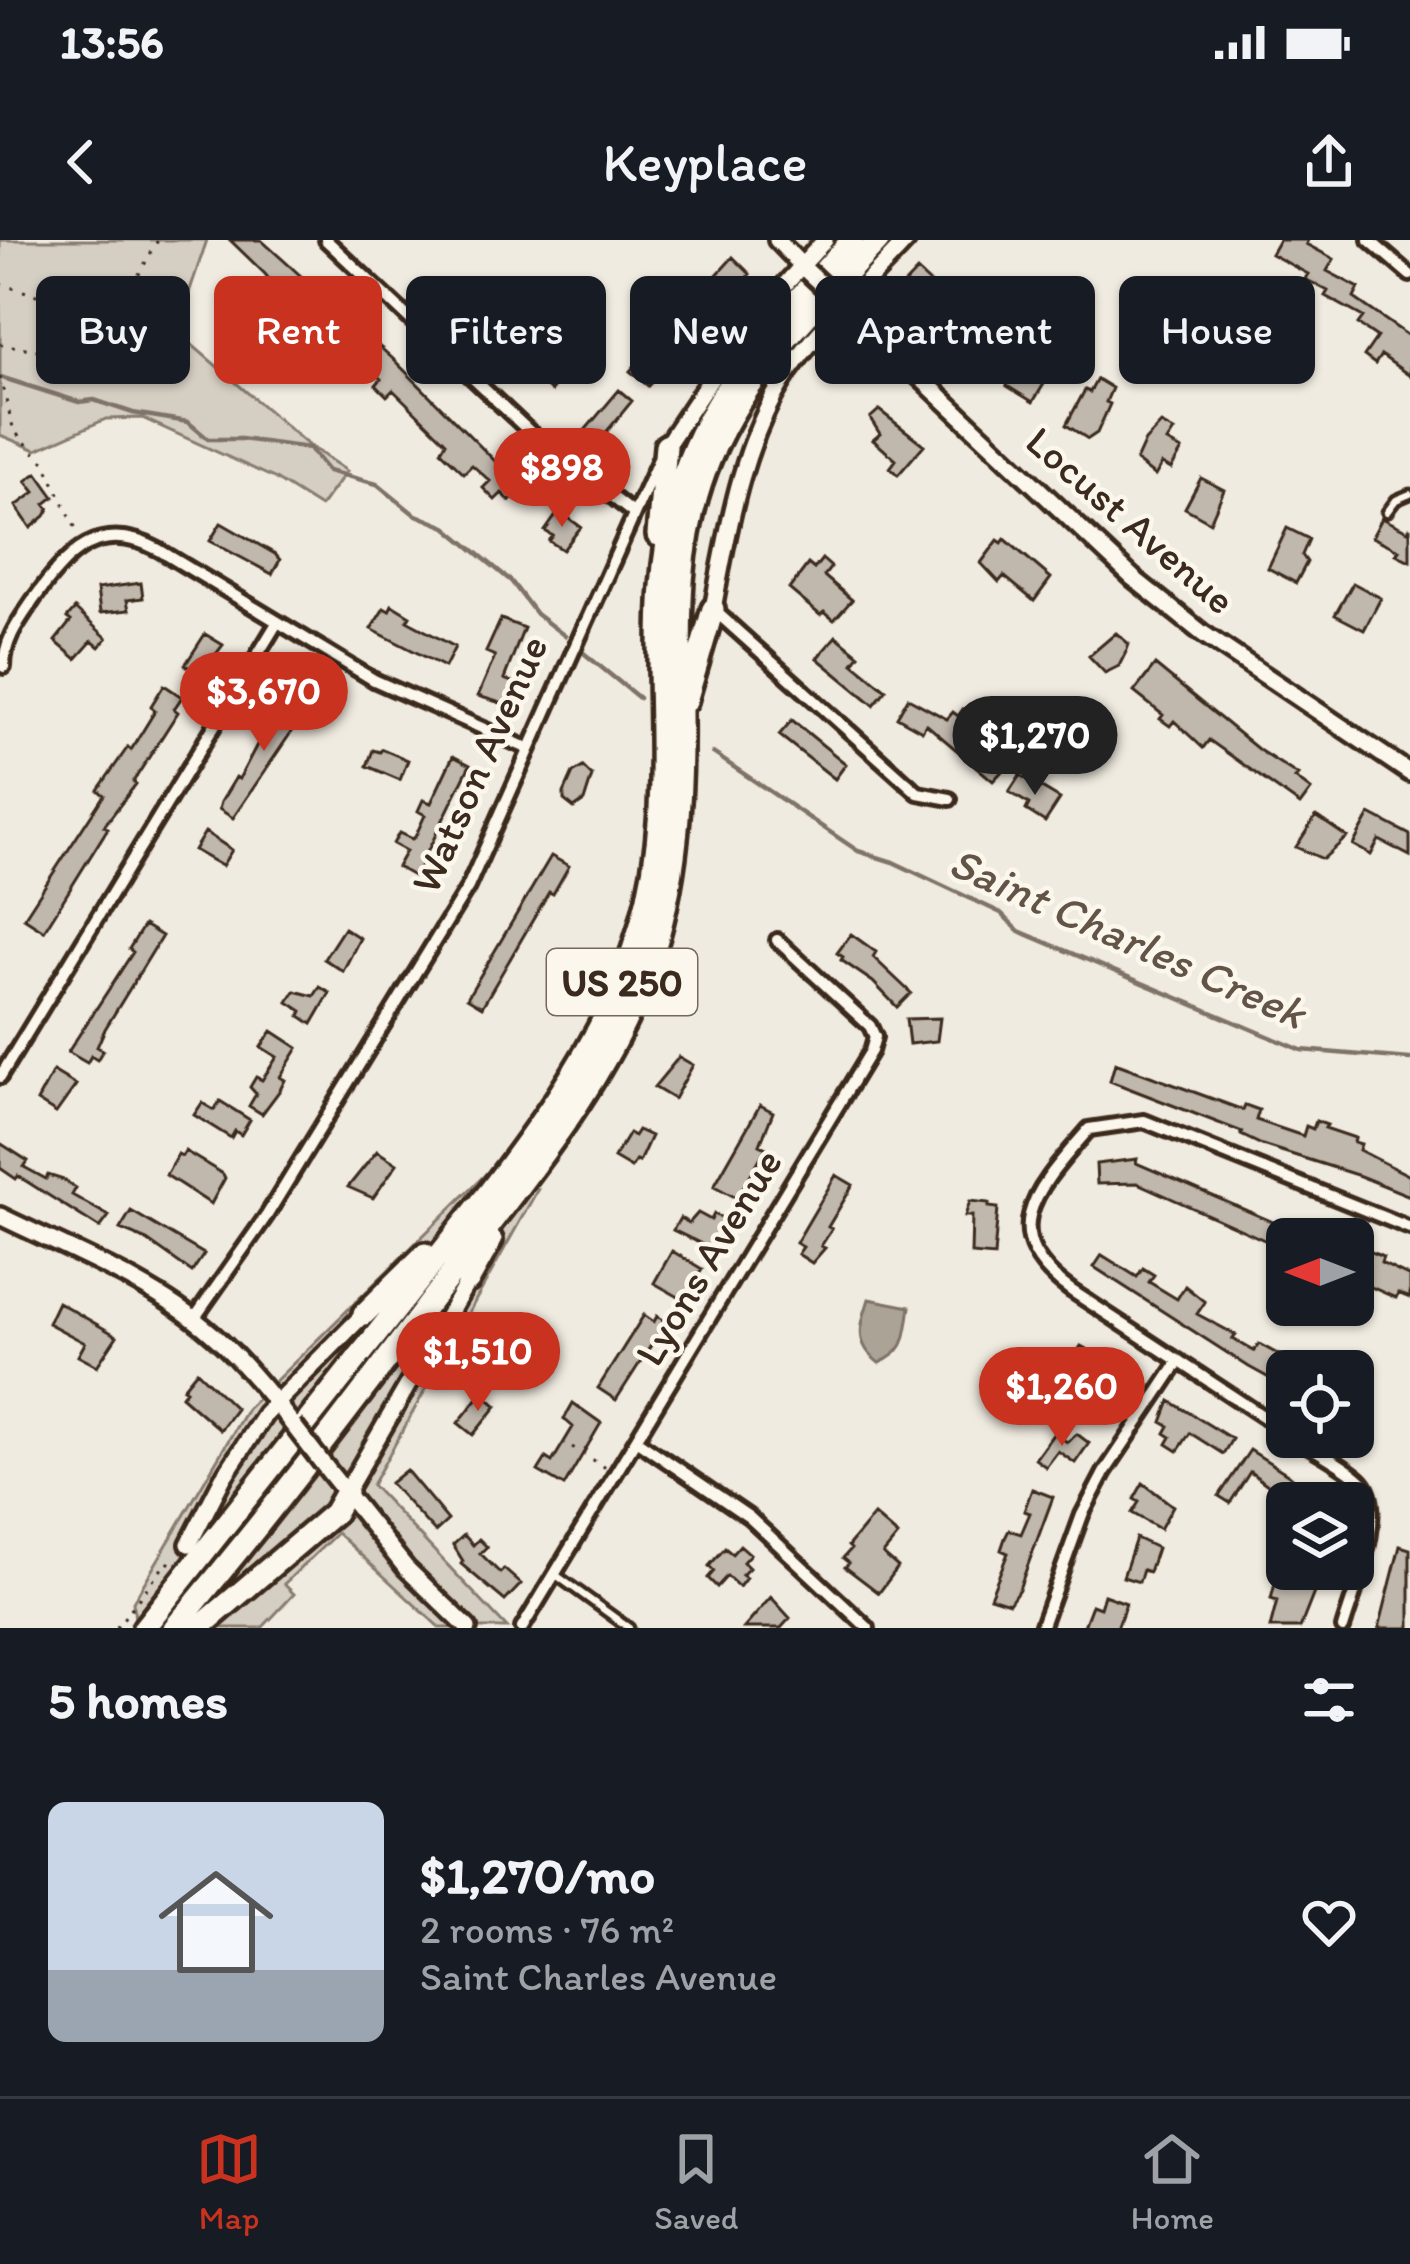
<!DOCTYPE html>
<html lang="en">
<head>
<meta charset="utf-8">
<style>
  body { margin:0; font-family:Itim,sans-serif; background:#242831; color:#f1f3f6; height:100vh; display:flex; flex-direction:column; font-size:45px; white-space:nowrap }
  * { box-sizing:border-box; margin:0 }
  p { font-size:39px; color:#9ea1a6 }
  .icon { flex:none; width:66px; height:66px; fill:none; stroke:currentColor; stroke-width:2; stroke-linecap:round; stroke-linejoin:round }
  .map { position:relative; height:1388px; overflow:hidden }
  .side { display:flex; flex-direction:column; background:#171b24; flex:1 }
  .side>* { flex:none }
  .banner { position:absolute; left:36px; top:36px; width:1338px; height:108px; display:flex; gap:24px }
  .needle { width:78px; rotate:270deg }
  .buttons { position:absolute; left:1266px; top:978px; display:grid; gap:24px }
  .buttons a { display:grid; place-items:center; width:108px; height:108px; border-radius:18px; background:#171b24; box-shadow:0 3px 9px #0004; font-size:60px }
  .price { position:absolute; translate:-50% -102px; padding:0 27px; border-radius:42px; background:#c8321e; color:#fff; font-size:39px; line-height:78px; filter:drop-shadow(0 3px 6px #0008) }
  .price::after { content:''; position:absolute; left:50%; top:72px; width:36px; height:27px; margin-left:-18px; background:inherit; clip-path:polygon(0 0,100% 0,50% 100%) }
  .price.on { background:#222; color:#fff }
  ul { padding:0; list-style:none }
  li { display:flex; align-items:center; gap:36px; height:300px; padding:0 48px }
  li span { display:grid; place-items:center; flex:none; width:336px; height:240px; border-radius:18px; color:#555 }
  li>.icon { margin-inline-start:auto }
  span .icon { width:144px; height:144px; fill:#fffc; stroke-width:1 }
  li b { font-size:51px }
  h2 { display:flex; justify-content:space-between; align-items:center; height:144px; padding:0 48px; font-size:51px }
  .pill { padding:0 42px; border-radius:18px; background:#171b24; box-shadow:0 3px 9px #0004; font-size:42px; line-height:108px }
  .pill.on { background:#c8321e; color:#fff }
  .status { display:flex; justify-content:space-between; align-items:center; height:84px; padding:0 60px; background:#171b24; direction:ltr }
  .status svg { height:33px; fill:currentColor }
  header { display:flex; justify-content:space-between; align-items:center; height:156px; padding:0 48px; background:#171b24; font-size:54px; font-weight:600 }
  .tab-bar { display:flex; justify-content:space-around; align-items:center; height:168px; border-top:3px solid #363941; background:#171b24; font-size:33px; color:#9ea1a6 }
  .tab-bar a { display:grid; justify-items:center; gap:6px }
  .tab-bar .on { color:#c8321e }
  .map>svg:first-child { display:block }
  .green { fill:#d5cec3; stroke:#887c70; stroke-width:3 }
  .water { fill:#aca397; stroke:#7f7367; stroke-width:3 }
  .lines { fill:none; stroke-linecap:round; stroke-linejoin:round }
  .stream { stroke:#7f7367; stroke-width:4.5 }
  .building { fill:#c0b8ad; stroke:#3b2a1e; stroke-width:3 }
  .lane-casing { stroke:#3b2a1e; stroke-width:15 }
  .street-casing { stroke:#3b2a1e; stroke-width:20 }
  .secondary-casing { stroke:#3b2a1e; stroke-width:24 }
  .highway-casing { stroke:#3b2a1e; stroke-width:30 }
  .path { stroke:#3b2a1e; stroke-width:3; stroke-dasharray:3 9; stroke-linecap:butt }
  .lane { stroke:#fbf7ec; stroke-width:6 }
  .street { stroke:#fbf7ec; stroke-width:10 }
  .secondary { stroke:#fbf7ec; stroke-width:15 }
  .highway { stroke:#fbf7ec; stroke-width:21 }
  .secondary-bridge-casing { stroke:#3b2a1e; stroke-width:24; stroke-linecap:butt }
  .secondary-bridge { stroke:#fbf7ec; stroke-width:15 }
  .labels { text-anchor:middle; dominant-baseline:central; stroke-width:9; stroke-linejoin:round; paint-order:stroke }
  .shield { fill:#fbf7ec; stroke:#75685c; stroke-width:3 }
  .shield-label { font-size:39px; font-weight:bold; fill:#3b2a1e }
  .street-label { font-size:42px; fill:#3b2a1e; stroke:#fbf7ec }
  .water-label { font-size:45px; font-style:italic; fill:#635448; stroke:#fbf7ec }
</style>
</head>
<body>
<div class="status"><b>13:56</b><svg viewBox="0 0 49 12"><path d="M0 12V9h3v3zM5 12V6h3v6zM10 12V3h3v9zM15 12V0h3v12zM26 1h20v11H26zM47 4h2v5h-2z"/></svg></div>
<header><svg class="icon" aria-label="back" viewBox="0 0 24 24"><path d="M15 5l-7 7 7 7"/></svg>Keyplace<svg class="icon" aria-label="share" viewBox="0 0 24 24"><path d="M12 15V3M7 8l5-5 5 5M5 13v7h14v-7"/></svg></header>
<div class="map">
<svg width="1410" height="1388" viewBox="0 0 1410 1388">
  <rect width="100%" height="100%" fill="#f0ebe0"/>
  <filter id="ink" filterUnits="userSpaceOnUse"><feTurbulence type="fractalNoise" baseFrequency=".00833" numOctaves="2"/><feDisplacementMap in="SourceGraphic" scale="24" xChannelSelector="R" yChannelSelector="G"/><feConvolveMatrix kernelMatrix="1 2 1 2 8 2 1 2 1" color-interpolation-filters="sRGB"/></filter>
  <g filter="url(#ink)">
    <path class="green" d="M0 0H207L176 91 308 205 347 231 320 267 274 238 142 178 106 179 36 210 0 195Z
      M499 921 538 949 372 1245 507 1388H440L337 1293 284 1344 294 1354 262 1388H136L133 1362 247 1169Z"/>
    <path class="water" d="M869 1059 910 1067C905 1095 908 1111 879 1123 854 1103 860 1087 869 1059Z"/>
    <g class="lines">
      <path class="stream" d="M0 137 79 162 94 160 133 173 188 182 208 199H241L309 208 328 231 377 244 414 274 446 287 511 341 536 374 565 396
        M580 410 639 458
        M713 513 858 611 893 622 1001 673 1019 691 1301 810 1410 819"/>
    </g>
    <path class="building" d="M230 0H261L392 118 498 224 501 220 526 243 510 261 502 253 495 260 483 248 490 241 472 225 464 233 441 211 446 202 393 150 387 156 376 145 381 139 364 123 356 116 350 122 338 110 336 103 340 99 292 54 286 52 280 58 271 49 274 45 265 34Z
      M1279 0H1308L1306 4 1334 19 1327 31 1359 48 1354 58 1410 97V136L1381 115 1375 124 1364 116 1377 97 1358 84 1363 77 1325 56 1328 51 1305 39 1308 34 1271 14Z
      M733 17 750 34 691 95 694 97 648 146 630 131Z
      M917 31 958 69 956 72 960 75 952 86 948 83 944 88 900 49Z
      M483 60 503 80 515 67 558 109 563 104 578 117 551 151 534 136 539 131 507 100 499 108 463 72Z
      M985 83 995 89 992 93 1000 100 1023 115 1025 111 1047 127V139L1033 162 1007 146 1017 125 995 110 983 124 965 113Z
      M1097 139 1112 148 1106 162 1110 164 1097 193 1088 199 1066 185 1085 150 1090 152Z
      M619 150 632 161 594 207 581 195Z
      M879 170 924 205 898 235 890 228 896 220 873 200 880 194 870 178Z
      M1161 184 1174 191 1167 202 1182 210 1171 229 1162 224 1155 236 1136 221 1145 201Z
      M37 233 54 257 45 264 49 269 45 276 31 288 16 266 35 252 26 241Z
      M1201 238 1224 250 1210 282 1185 268Z
      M559 271 581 287 563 310 549 301 553 296 545 291Z
      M1382 278 1408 291 1410 287V321L1396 314 1399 310 1372 297Z
      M221 283 275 314 280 320 272 334 210 301Z
      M1287 288 1309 299 1302 315 1307 322 1296 343 1268 328Z
      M1005 299 1051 338 1034 361 1004 336 999 342 981 323 998 300 1002 303Z
      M822 319 831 327 824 336 852 360 834 380 824 372 820 375 789 349 808 324 814 329Z
      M141 343 143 358 127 360 129 370 100 373 97 349Z
      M1353 343 1381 358 1364 390 1335 375Z
      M392 365 410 376 407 381 455 407 445 427 371 389 384 368 389 371Z
      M75 369 107 398 99 407 92 401 76 419 55 401 71 381 67 378Z
      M501 379 524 388 504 439 517 444 507 465 478 456 495 416 486 412Z
      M1116 393 1129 404 1127 410 1119 426 1105 433 1089 416Z
      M205 394 223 405 200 435 185 425Z
      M836 396 859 415 853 423 886 450 874 465 817 418Z
      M1155 425 1259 510 1298 535 1295 538 1311 550 1300 565 1209 500 1203 508 1174 481 1170 486 1160 479 1163 475 1134 452Z
      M164 445 182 457 174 469 178 472 133 542 136 544 104 586 108 588 44 691 24 678 104 555 98 550 128 507 131 510 155 471 151 466Z
      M292 451 311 463 233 578 219 569 221 562 236 537 239 539 263 493 269 496 281 478 276 474Z
      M908 458 947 479 953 472 958 476 963 469 973 478 968 484 975 490 970 497 1005 528 993 541 926 484 922 491 897 477Z
      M792 480 846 524 835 539 779 495Z
      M382 509 408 520 400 540 367 526 373 510 380 512Z
      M453 516 470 525 415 637 397 627 406 611 393 604 399 593 412 599 415 597 425 575 418 571 423 560 431 563Z
      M583 527 592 536 584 561 574 568 564 560V553L573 533Z
      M1020 535 1060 559 1045 582 1026 570 1029 564 1009 552Z
      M1370 574 1410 595V616L1379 600 1371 615 1353 605Z
      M1316 576 1347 597 1323 619 1296 607Z
      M205 592 232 610 222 626 194 610Z
      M551 616 569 626 553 654 549 652 482 767 467 758Z
      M144 685 162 696 105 789 97 807 103 810 97 820 91 816 87 823 68 812 133 712 129 709Z
      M344 688 360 698 343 731 324 719Z
      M851 694 876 712 873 717 911 753 897 767 873 742 841 720 843 717 837 713Z
      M320 747 330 753 312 784 300 776 302 771 288 762 295 751 314 756Z
      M940 778 937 801 909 804 906 779Z
      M272 791 298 808 280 837 285 840 280 850 262 874 249 866 256 854 250 847 256 837 262 840 277 817 261 807Z
      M679 817 693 825 674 859 654 847Z
      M1115 823 1243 870 1245 865 1259 870 1256 880 1303 896 1306 886 1313 889 1316 881 1327 885 1325 888 1355 898 1354 902 1361 904 1359 910 1410 936V956L1360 936 1262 905 1241 895 1242 892 1110 841Z
      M53 831 76 845 56 873 37 861Z
      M220 861 250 880 241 895 235 891 231 898 194 875 202 863 214 870Z
      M760 865 773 872 760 905 766 908 737 958 714 946Z
      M638 890 651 896 639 922 636 920 631 928 614 918 629 893 634 896Z
      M0 903 28 921 24 927 46 939 48 935 64 940 76 948 72 955 109 976 100 988 18 936 16 939 0 928Z
      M185 911 223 934 225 938 211 964 166 935 178 914 182 916Z
      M377 911 397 924 373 958 348 947Z
      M1137 919 1136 923 1294 991 1291 999H1287L1285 1015 1269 1009 1271 1003 1137 943 1097 944 1096 924Z
      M836 935 853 945 828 987 832 989 821 1006 825 1008 812 1023 798 1014 803 1007 796 1003Z
      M970 961 989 963V967L998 968 994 1016 971 1014 972 976H965Z
      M131 971 204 1014 192 1032 147 1000 120 989Z
      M698 973 711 980 714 974 726 980 710 1008 673 990 680 978 689 983Z
      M672 1011 702 1029 684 1060 654 1043Z
      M1371 1012 1383 1017 1381 1023 1410 1037V1058L1398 1053 1396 1058 1353 1039V1013L1363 1017Z
      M1102 1015 1137 1037 1143 1028 1154 1035 1149 1042 1177 1059 1185 1046 1205 1062 1197 1074 1236 1095 1233 1099 1254 1111 1259 1104 1309 1131H1287V1142L1283 1139 1280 1144 1249 1127 1094 1027Z
      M58 1062 117 1096 97 1126 78 1116 85 1103 48 1083Z
      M644 1075 654 1082 657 1076 666 1082 616 1160 598 1148Z
      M1081 1106 1147 1142 1137 1158 1094 1132 1089 1139 1068 1126Z
      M197 1131 236 1169 220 1190 181 1156 186 1150 183 1148Z
      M482 1153 497 1166 473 1195 458 1183Z
      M1170 1161 1232 1199 1223 1214 1190 1193 1178 1211 1167 1204 1171 1197 1165 1193 1169 1186 1162 1182Z
      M573 1163 601 1183 564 1246 538 1231 546 1218 552 1222 573 1187 564 1179Z
      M1054 1193 1067 1202 1077 1194 1089 1203 1075 1223 1058 1211 1046 1227 1035 1219Z
      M1250 1210 1289 1235 1312 1255 1306 1263H1285L1282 1270 1269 1259 1276 1251 1250 1232 1230 1263 1219 1256Z
      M406 1230 448 1280 435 1292 390 1243Z
      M1143 1243 1173 1266 1160 1289 1132 1273 1139 1262 1134 1259Z
      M1032 1249 1053 1257 1019 1349 1009 1363 990 1357 1008 1313 1001 1310 1005 1298 1009 1290 1021 1294 1030 1273 1024 1271Z
      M874 1275 898 1296 883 1314 898 1327 879 1353 845 1327 849 1323 843 1318 851 1309 848 1306Z
      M464 1295 473 1305 479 1299 487 1307 480 1313 500 1333 504 1329 521 1344 505 1361 461 1324 463 1321 453 1305Z
      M1136 1298 1157 1308 1149 1332 1143 1330 1139 1342 1123 1337Z
      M740 1305 750 1314 743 1322 749 1328 742 1335 746 1338 739 1347 727 1336 717 1347 708 1338 714 1331 709 1326 725 1308 732 1314Z
      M1400 1306 1410 1309V1388H1379Z
      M1277 1336 1317 1345 1300 1388H1270L1277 1361 1271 1359Z
      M1104 1355 1126 1363 1117 1388 1084 1386 1092 1365 1100 1368Z
      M771 1357 790 1378 781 1388H744Z"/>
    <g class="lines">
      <defs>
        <path id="lane" d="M1387 272 1396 260 1410 254
          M556 1335 629 1388"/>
        <path id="street" d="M326 0 530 192 633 273
          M1369 0 1410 35
          M715 371 918 553 950 559
          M4 427C4 400 19 381 34 359 68 312 99 278 159 310L374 440 529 509
          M0 837 277 383
          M194 1079 267 975 468 647 659 219
          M1287 1192 1072 1051C991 993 1039 947 1089 889L1144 881 1410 988
          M1295 1197C1315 1211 1341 1223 1360 1240 1390 1268 1353 1353 1343 1388
          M636 1200 749 1277 868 1388
          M522 1388 871 811 875 797 870 786 777 700
          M1041 1388 1082 1275 1104 1233 1179 1121"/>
        <path id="secondary" d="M777 0 807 31
          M840 62 1133 338 1202 393 1410 533
          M666 206 740 95 825 0
          M713 369C728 289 742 200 789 131 822 84 868 43 907 0
          M0 976C71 1011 153 1042 212 1094 243 1121 269 1153 293 1185
          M323 1224 406 1328 468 1388
          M346 1252 468 1041
          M189 1304 223 1238 265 1174 364 1074"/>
        <path id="highway" d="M658 295 666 206
          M686 461 713 369
          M468 1041 491 1000
          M364 1074 425 1014
          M144 1388 490 951C591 818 659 713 661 541 663 437 649 334 684 234 716 140 787 72 852 0
          M174 1388C270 1275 359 1156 449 1037 524 938 607 843 649 725 677 644 682 558 681 473 680 389 675 312 705 231 739 138 813 70 879 0
          M199 1388 334 1273 346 1252"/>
      </defs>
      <use href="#lane" class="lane-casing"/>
      <use href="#street" class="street-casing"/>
      <use href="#secondary" class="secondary-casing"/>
      <use href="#highway" class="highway-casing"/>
      <path class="path" d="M0 44 40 56 101 64 108 46 137 38 158 0
        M0 104 113 122 135 101 137 38
        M0 137 14 191 44 222 78 293
        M572 1207 606 1228
        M116 1388 167 1322 171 1324"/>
      <use href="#lane" class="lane"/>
      <use href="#street" class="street"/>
      <use href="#secondary" class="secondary"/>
      <use href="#highway" class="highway"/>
      <defs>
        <path id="secondary-bridge" d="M807 31 840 62
          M293 1185 323 1224"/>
      </defs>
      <use href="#secondary-bridge" class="secondary-bridge-casing"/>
      <use href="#secondary-bridge" class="secondary-bridge"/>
    </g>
  </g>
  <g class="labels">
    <rect class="shield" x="547" y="709" width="150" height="66" rx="9"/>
    <g class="shield-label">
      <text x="622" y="742">US 250</text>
    </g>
    <g class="street-label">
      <text transform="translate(1131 280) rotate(41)">Locust Avenue</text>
      <text transform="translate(479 524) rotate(-66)">Watson Avenue</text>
      <text transform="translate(708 1017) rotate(-59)">Lyons Avenue</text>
    </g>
    <g class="water-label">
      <text transform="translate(1128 697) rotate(24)">Saint Charles Creek</text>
    </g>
  </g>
</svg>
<div class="buttons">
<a><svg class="needle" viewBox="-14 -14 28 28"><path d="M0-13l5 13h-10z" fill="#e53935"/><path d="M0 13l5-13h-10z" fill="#9ea1a6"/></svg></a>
<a><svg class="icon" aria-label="locate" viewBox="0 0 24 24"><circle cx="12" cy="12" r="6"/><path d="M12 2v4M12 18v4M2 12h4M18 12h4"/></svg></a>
<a><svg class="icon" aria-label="layers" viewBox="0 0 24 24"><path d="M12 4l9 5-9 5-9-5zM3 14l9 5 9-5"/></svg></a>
</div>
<b class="price" style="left:562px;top:290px">$898</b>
<b class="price" style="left:264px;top:514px">$3,670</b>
<b class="price on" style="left:1035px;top:558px">$1,270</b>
<b class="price" style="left:478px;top:1174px">$1,510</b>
<b class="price" style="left:1062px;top:1209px">$1,260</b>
<div class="banner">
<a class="pill">Buy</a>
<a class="pill on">Rent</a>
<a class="pill">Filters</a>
<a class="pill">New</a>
<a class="pill">Apartment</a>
<a class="pill">House</a>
</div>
</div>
<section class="side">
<h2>5 homes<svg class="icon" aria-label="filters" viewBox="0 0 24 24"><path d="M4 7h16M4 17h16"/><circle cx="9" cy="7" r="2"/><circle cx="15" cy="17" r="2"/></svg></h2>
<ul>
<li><span style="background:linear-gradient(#c9d6e8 70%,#9aa5b1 0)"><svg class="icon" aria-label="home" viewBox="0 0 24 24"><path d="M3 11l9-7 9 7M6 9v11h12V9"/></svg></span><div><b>$1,270/mo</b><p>2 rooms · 76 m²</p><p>Saint Charles Avenue</p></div><svg class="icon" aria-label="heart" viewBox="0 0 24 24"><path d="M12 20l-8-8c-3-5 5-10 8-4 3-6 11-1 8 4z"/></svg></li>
</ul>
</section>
<nav class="tab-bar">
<a class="on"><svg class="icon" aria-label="map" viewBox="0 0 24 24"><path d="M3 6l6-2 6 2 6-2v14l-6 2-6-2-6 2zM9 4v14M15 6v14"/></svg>Map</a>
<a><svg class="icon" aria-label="saved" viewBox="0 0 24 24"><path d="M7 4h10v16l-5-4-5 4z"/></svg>Saved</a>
<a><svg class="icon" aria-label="home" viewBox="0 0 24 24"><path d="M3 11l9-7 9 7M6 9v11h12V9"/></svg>Home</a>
</nav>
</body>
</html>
